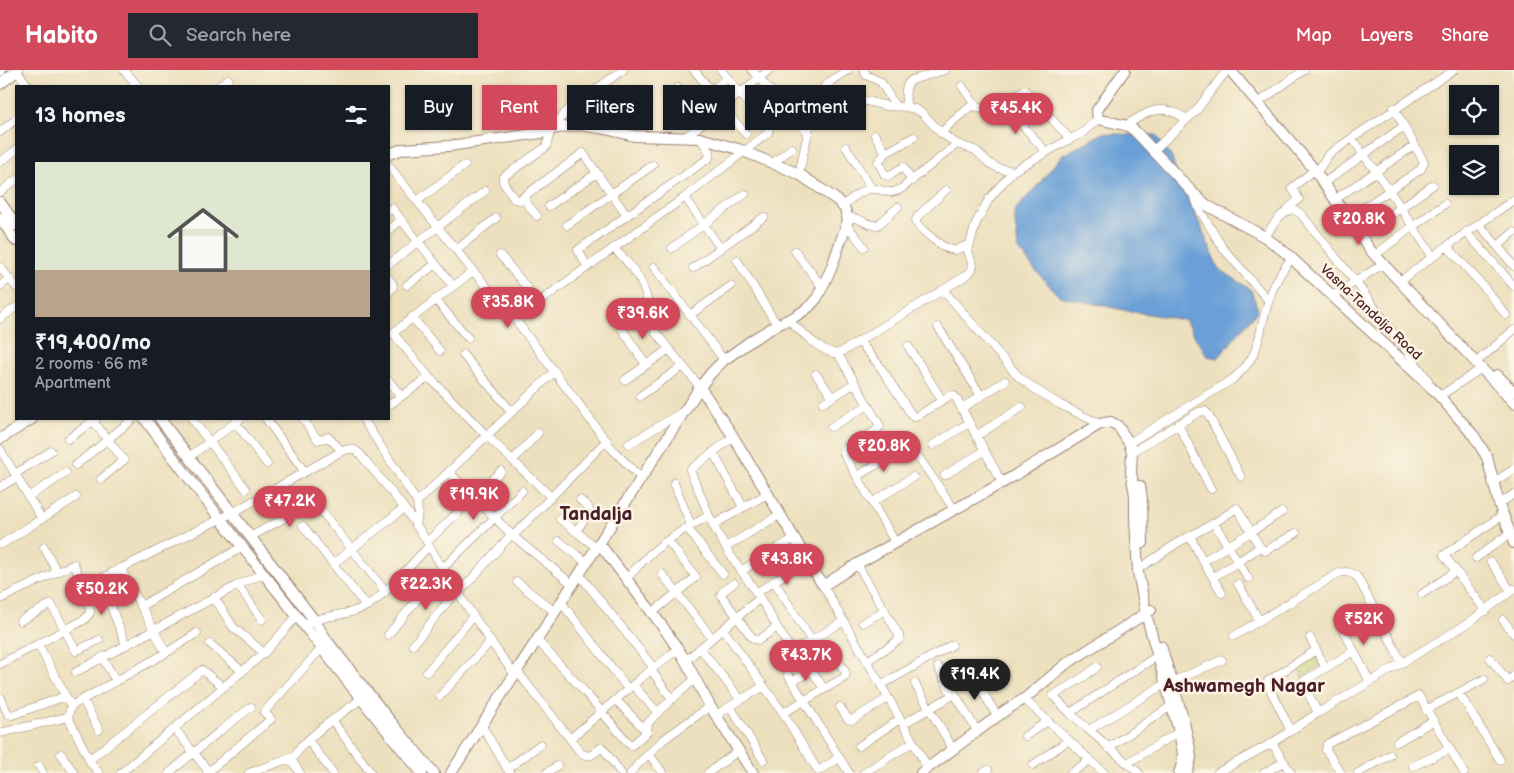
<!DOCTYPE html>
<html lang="en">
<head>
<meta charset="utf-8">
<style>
  body { margin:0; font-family:"Balsamiq Sans",sans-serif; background:#242831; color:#f1f3f6; height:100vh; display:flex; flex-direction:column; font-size:19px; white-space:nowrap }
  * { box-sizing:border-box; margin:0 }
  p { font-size:16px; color:#9ea1a6 }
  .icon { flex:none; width:28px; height:28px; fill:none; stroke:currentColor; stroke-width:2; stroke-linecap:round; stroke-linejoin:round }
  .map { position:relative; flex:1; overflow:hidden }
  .drawer { position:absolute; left:15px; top:15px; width:375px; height:335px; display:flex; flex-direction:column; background:#171b24; border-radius:0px; box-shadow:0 1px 4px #0004 }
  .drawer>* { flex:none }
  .hud { position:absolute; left:405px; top:15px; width:475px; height:45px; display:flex; gap:10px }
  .tools { position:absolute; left:1449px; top:15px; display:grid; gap:10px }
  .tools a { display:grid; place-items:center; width:50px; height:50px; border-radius:0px; background:#171b24; box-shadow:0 1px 4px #0004; font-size:25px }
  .price { position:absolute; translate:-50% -42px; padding:0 11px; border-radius:18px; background:#d1495b; color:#fff; font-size:16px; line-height:32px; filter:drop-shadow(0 1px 2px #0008) }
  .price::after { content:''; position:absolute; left:50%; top:30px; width:15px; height:11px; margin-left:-8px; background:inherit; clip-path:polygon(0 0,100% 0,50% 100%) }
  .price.active { background:#222; color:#fff }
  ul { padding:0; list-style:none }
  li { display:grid; align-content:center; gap:10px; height:265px; padding:0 20px }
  li span { display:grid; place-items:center; height:155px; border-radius:0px; color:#555 }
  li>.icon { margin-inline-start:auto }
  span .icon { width:90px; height:90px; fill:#fffc; stroke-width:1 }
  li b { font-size:21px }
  h2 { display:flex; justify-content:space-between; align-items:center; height:60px; padding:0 20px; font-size:21px }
  .pill { padding:0 18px; border-radius:0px; background:#171b24; box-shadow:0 1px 4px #0004; font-size:18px; line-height:45px }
  .pill.active { background:#d1495b; color:#fff }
  header { display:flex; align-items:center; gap:30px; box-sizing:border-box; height:70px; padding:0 25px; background:#d1495b; color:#fff }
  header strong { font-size:24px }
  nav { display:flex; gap:28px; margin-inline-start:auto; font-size:18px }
  .search { width:350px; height:45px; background:#242831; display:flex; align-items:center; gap:12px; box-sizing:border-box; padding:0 18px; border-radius:0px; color:#9ea1a6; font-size:19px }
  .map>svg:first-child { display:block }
  .green { fill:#bfcd6f; stroke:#84764d }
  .water { fill:#6ba0d7; stroke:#5a6081 }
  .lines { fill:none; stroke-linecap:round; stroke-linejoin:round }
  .street-casing { stroke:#9b8074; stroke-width:9 }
  .secondary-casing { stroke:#9b8074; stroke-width:12 }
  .street { stroke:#fff; stroke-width:8 }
  .secondary { stroke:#fff; stroke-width:10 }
  .labels { text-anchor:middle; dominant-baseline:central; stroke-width:5; stroke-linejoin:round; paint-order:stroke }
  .street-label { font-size:14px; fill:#4a1f2b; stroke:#fcf5e5 }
  .district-label { font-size:19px; font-weight:bold; fill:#4a1f2b; stroke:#fcf5e5 }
</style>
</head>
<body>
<header>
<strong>Habito</strong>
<div class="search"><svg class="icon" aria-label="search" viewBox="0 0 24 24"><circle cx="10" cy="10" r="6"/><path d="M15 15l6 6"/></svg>Search here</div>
<nav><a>Map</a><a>Layers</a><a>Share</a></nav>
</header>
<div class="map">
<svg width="1514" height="703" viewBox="0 0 1514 703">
  <rect width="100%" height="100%" fill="#fcf5e5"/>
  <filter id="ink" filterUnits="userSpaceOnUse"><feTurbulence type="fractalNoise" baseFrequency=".02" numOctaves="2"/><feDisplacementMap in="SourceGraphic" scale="10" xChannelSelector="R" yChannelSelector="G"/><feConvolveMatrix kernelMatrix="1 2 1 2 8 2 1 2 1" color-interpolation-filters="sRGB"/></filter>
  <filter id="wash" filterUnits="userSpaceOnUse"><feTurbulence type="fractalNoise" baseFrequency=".0096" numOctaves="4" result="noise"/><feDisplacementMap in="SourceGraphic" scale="20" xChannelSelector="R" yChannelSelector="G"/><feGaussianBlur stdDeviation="1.12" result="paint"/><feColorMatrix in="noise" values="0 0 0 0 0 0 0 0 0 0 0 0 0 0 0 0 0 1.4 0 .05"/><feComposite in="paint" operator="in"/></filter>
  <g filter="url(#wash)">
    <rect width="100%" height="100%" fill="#ece0be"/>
    <path class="green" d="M1315 586 1321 595 1303 607 1298 598Z"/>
    <path class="water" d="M1103 63 1134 65H1156L1172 88 1178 107 1196 145 1218 198 1251 220 1258 240 1218 288 1207 286 1185 250 1124 240 1059 226 1034 199 1018 178 1014 141 1039 114 1061 86Z"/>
  </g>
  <g filter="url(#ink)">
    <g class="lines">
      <defs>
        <path id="street" d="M124 0 138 16
          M694 0 724 36
          M752 0 808 63
          M864 0 866 5 881 12 895 36
          M16 1 29 16
          M219 16 228 9
          M962 16 975 35
          M677 18 707 49
          M1003 33 1046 82
          M1258 33 1304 0
          M693 35 727 8
          M571 37 573 49 579 55
          M722 37 746 64
          M906 37C906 26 903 16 912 10L945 0
          M832 46 862 30 887 36 906 37 915 39 922 43 941 63 957 74 975 80 989 93 998 98 1013 101
          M1125 56C1138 48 1153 36 1169 41 1176 42 1182 47 1188 49
          M0 62 16 49
          M941 63 951 53 971 36C978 35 981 40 987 41L1023 21H1026L1070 69
          M875 65 886 83 878 92 885 105 889 106 903 97 912 111
          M684 68 769 0
          M1352 68 1389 120 1433 187
          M846 77 872 119
          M1154 80 1196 41 1227 0
          M886 83 914 67
          M0 92 16 80
          M773 93 792 78
          M389 96 473 201 515 249 613 380 641 408
          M1319 99 1328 85 1352 68 1454 0
          M799 104 815 30C823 15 834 8 848 0
          M1328 110 1404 56
          M946 120 918 146 916 150V153C923 161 944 181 955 180 959 179 965 176 969 174
          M0 122 16 110
          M1194 125 1199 139 1222 177 1268 230
          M1340 126 1415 75
          M685 127 721 179
          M519 130 583 83 627 146
          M417 131 465 95
          M549 136 597 103
          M842 136C850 130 860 120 870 119 884 117 885 127 901 119L957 74
          M389 140 392 138 453 216
          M1287 140 1299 129 1292 118 1314 100
          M1353 145 1421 99 1424 92 1394 38
          M537 146 525 131 514 129 503 112V107L546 77 551 59 571 37 623 0
          M848 148C860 146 867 157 878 155L898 137
          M1479 154 1512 131
          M567 155 653 95
          M847 155 864 177
          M389 160 401 150
          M1466 162 1514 216
          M1365 163 1433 115
          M1265 167C1272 157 1279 142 1293 139L1301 144 1355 211 1428 310
          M1447 176 1479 154 1514 196
          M1498 176 1514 162
          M613 178C627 190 639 204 645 222 650 236 650 250 656 263L700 317
          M672 178 745 124
          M456 180 496 148
          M795 181 823 218
          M1379 182 1412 157 1445 134
          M500 185 539 232
          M737 190 777 255
          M389 194 485 121
          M587 196 578 180 709 88 710 83 700 68
          M0 197 16 217
          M654 197 724 290
          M693 198 764 147
          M389 209 392 213 393 217 389 222
          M1403 209 1447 176 1483 216 1506 245
          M407 215 436 194
          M0 216 9 209
          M943 220 1019 307 1035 319 1059 334 1100 354
          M1333 226 1383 194
          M435 229 468 268
          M690 245 731 216
          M412 247 440 281
          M0 249 16 237
          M515 249 685 127 768 63 769 58 721 0
          M788 250C803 262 818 281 838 284
          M938 257 981 326
          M622 259 646 295
          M859 271 879 295 913 347H916L949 326 953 325 956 328 1002 413
          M908 276 942 330
          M463 285 512 342
          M1481 288 1514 260
          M816 304 832 327
          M429 307 393 263 473 201
          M625 310 669 279
          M389 311 401 326
          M640 326 683 296
          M1440 326 1482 298
          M823 333 855 313
          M389 335 429 307 487 366 551 427
          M962 338 1005 311
          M192 349 246 419
          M266 349 305 402
          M303 349 318 370 328 367 342 381
          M363 349 417 432 418 442 416 456
          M93 351 124 390 101 409
          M235 352 267 394
          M1178 354 1211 419
          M831 357 868 335
          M976 366 1022 337
          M733 367 690 400 713 455 729 483 760 528 792 582
          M68 369 96 349
          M1129 373 1233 309C1241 302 1249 294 1253 285 1259 274 1260 263 1263 251 1269 226 1275 208 1292 188
          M629 374 684 341
          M933 375 969 353
          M0 379 42 449
          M713 382 743 437
          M1132 382 1199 342 1205 341 1208 344 1241 407
          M189 387 240 349
          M919 388 954 439
          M513 390 538 363
          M76 395 133 349
          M449 402 513 466 607 370
          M15 404 51 381
          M945 405 984 381
          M857 406 900 381
          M1494 412 1514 399
          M674 413 691 455
          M0 417 17 407
          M28 427 66 403
          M417 432 555 301
          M873 432 913 407
          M1499 434 1514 424
          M323 443 385 521
          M560 449 596 477
          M1214 453 1237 438 1251 462 1282 442
          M713 455 767 424
          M303 456 333 494
          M687 458 723 504
          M576 461 589 443C591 437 585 434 580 430
          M513 466 572 514
          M1190 466 1203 491 1222 523
          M250 467 319 429
          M559 471 586 492
          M427 472 501 401
          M895 472 844 384V380L846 378 877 360 880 356 838 284 964 207 971 201 973 196 968 181 976 153 989 129 1013 101 1070 69 1081 64 1098 49
          M2 474 76 427
          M44 477 57 502
          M726 477 779 445
          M1476 488 1510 463
          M1203 491 1251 462 1260 477
          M1491 492 1511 521
          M857 494 899 565V570L867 591
          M1143 496 1179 472 1214 453 1238 492 1260 477 1265 481 1296 463
          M120 498 141 536
          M741 501 793 469
          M579 504 654 598
          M662 504 712 568
          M1213 507 1238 492 1248 508
          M100 508 126 575
          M626 509C632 503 638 496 645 489 662 472 687 457 709 446
          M774 511 811 570
          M517 512 555 542
          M734 513 722 522 721 525 750 565 754 569 759 570 777 557
          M822 514 881 615 928 698
          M1238 514 1259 550
          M238 515 262 550
          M84 517 232 443 342 381C349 378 354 378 360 384 383 412 408 440 427 472 454 518 483 562 515 605
          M459 523 511 465
          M756 523 806 491
          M1422 524 1456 501
          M214 527 233 557 264 583
          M0 529 74 494 89 531 90 543 84 550 0 594
          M561 532 628 619
          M366 536 333 494 404 438
          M1486 541 1444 485 1503 445
          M652 543 696 507 668 471
          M1338 550 1370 612
          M1503 550 1514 564
          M20 551 51 534 76 581 99 570
          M310 552C328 544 350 546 367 536 387 524 412 493 429 476
          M863 553 885 540
          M723 559 783 643 818 701 839 688
          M388 565 443 498 522 421
          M1234 566 1339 503C1347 501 1352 502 1358 508L1402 593
          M1310 568 1325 597
          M537 570 584 621 629 674 632 675 647 662 648 653 661 639 695 609
          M38 574 71 636
          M210 574 242 601
          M413 575 457 520
          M700 578 741 630
          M166 583 197 563
          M102 587 116 611
          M1490 588 1508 611 1514 606
          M685 591 760 528
          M775 592 844 551
          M938 597 952 625
          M651 600 672 629
          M517 601 581 683C590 689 595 683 602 677L621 703
          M76 602 238 515 263 504
          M427 602 473 546
          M972 604 997 646
          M788 605 849 703
          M792 612 810 601 813 602 824 619
          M1172 612 1222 590
          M915 614 953 679
          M633 615 658 643
          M881 615 952 575
          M1459 623 1500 690
          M440 626 490 572
          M1 628 8 644 12 645 66 626
          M1024 629 1104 703
          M83 630 99 660
          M616 630 647 662
          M730 636 763 690
          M840 637 848 649 852 650 888 628
          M1426 640 1484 609
          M783 643 845 607 846 603 833 583
          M1070 643 1053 626 1085 606 1097 597
          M1318 643 1302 612 1354 581
          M716 645 764 616
          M332 650 371 703
          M903 654 955 624 977 661
          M482 656 510 703
          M175 659 209 702
          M1089 660 1070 643 1157 586
          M1291 661 1268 615V611L1316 580
          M0 663 68 647
          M1025 666 1048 651
          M570 669 641 608 678 579
          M308 670 333 703
          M1397 672 1433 651
          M1272 673 1318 643 1467 554 1514 519
          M859 676 900 649
          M1108 678 1171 636
          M61 684 74 703
          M649 684 663 703
          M290 688 300 703
          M89 690 202 600 223 617
          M1127 693 1089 660 1166 613
          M1033 695 1069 670
          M39 696 43 703
          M1413 696 1450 679
          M507 699 541 674
          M99 703 91 693 68 647 71 636 166 583 141 536 242 477
          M121 703 264 583 297 546
          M169 703 220 661 251 637
          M207 703 271 649 264 642 321 579
          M249 703 294 687 301 676 324 656 361 629
          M546 703 557 696
          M631 703 639 693 663 670 710 636
          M708 703 738 681
          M864 703 913 672
          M983 703 988 700
          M1071 703 1090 690
          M1139 703 1127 693 1179 662
          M1217 703 1272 673 1291 703
          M1264 703 1284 692
          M1341 703 1326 680 1327 674 1419 626 1464 703
          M1358 703 1390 685"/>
        <path id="secondary" d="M1125 0 1097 40 1098 49 1128 56 1135 61 1193 123 1208 136 1265 167 1286 183 1436 322 1474 366 1487 387 1499 434 1514 473
          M1230 0 1313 98 1371 181 1514 333
          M0 1 1 0
          M0 14 18 0
          M389 84 403 79 449 76 541 63 551 59 579 55 606 59 634 66 700 68 738 79 799 104 837 130 845 139 848 150 831 199 817 228 809 237 796 246 777 255 752 270 724 290 711 303 700 317 451 703
          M0 132 16 155
          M0 148 16 171
          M1497 305 1514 322
          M700 317 731 363 822 514H826L857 494 1002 413 1100 354 1111 352 1118 356 1129 373 1132 382 1131 402 1135 426V450L1138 502 1146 544 1179 662 1183 683 1182 694 1179 703
          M145 349C189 410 235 468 282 527 328 586 373 646 422 703
          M160 349 292 521 314 550 328 572 391 652 434 703
          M0 369 32 349
          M1140 416 1142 429 1143 473
          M599 473 663 557 684 588 710 636 753 703
          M1161 576 1183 648 1190 679 1191 688 1187 703
          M921 703 1006 640 1024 629 1066 594 1151 540"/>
      </defs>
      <use href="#street" class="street-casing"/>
      <use href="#secondary" class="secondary-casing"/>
      <use href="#street" class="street"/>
      <use href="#secondary" class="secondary"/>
    </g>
  </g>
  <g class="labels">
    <g class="street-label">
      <text transform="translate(1371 242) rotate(43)">Vasna-Tandalja Road</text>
    </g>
    <g class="district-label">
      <text x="596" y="444">Tandalja</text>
      <text x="1244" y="616">Ashwamegh Nagar</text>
    </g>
  </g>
</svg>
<div class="tools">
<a><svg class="icon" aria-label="locate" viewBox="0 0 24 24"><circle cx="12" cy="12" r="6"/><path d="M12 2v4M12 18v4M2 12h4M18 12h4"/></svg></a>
<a><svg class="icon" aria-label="layers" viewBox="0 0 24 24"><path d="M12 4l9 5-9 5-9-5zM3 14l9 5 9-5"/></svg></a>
</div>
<b class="price" style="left:1016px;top:65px">₹45.4K</b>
<b class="price" style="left:1359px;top:176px">₹20.8K</b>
<b class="price" style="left:508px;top:259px">₹35.8K</b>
<b class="price" style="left:643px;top:270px">₹39.6K</b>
<b class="price" style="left:884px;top:403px">₹20.8K</b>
<b class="price" style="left:474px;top:451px">₹19.9K</b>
<b class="price" style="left:290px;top:458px">₹47.2K</b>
<b class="price" style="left:787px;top:516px">₹43.8K</b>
<b class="price" style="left:426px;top:541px">₹22.3K</b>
<b class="price" style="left:102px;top:546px">₹50.2K</b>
<b class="price" style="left:1364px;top:576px">₹52K</b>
<b class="price" style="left:806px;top:612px">₹43.7K</b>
<b class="price active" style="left:975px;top:631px">₹19.4K</b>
<div class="hud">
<a class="pill">Buy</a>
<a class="pill active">Rent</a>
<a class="pill">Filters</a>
<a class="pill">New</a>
<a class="pill">Apartment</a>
</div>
<section class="drawer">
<h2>13 homes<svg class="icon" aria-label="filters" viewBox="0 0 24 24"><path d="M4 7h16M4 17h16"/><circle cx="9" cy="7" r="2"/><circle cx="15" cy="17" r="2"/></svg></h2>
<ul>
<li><span style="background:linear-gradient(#dfe7d0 70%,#b9a48a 0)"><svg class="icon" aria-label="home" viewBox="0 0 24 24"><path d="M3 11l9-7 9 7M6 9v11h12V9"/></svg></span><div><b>₹19,400/mo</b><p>2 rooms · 66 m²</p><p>Apartment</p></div></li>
</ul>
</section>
</div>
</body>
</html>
